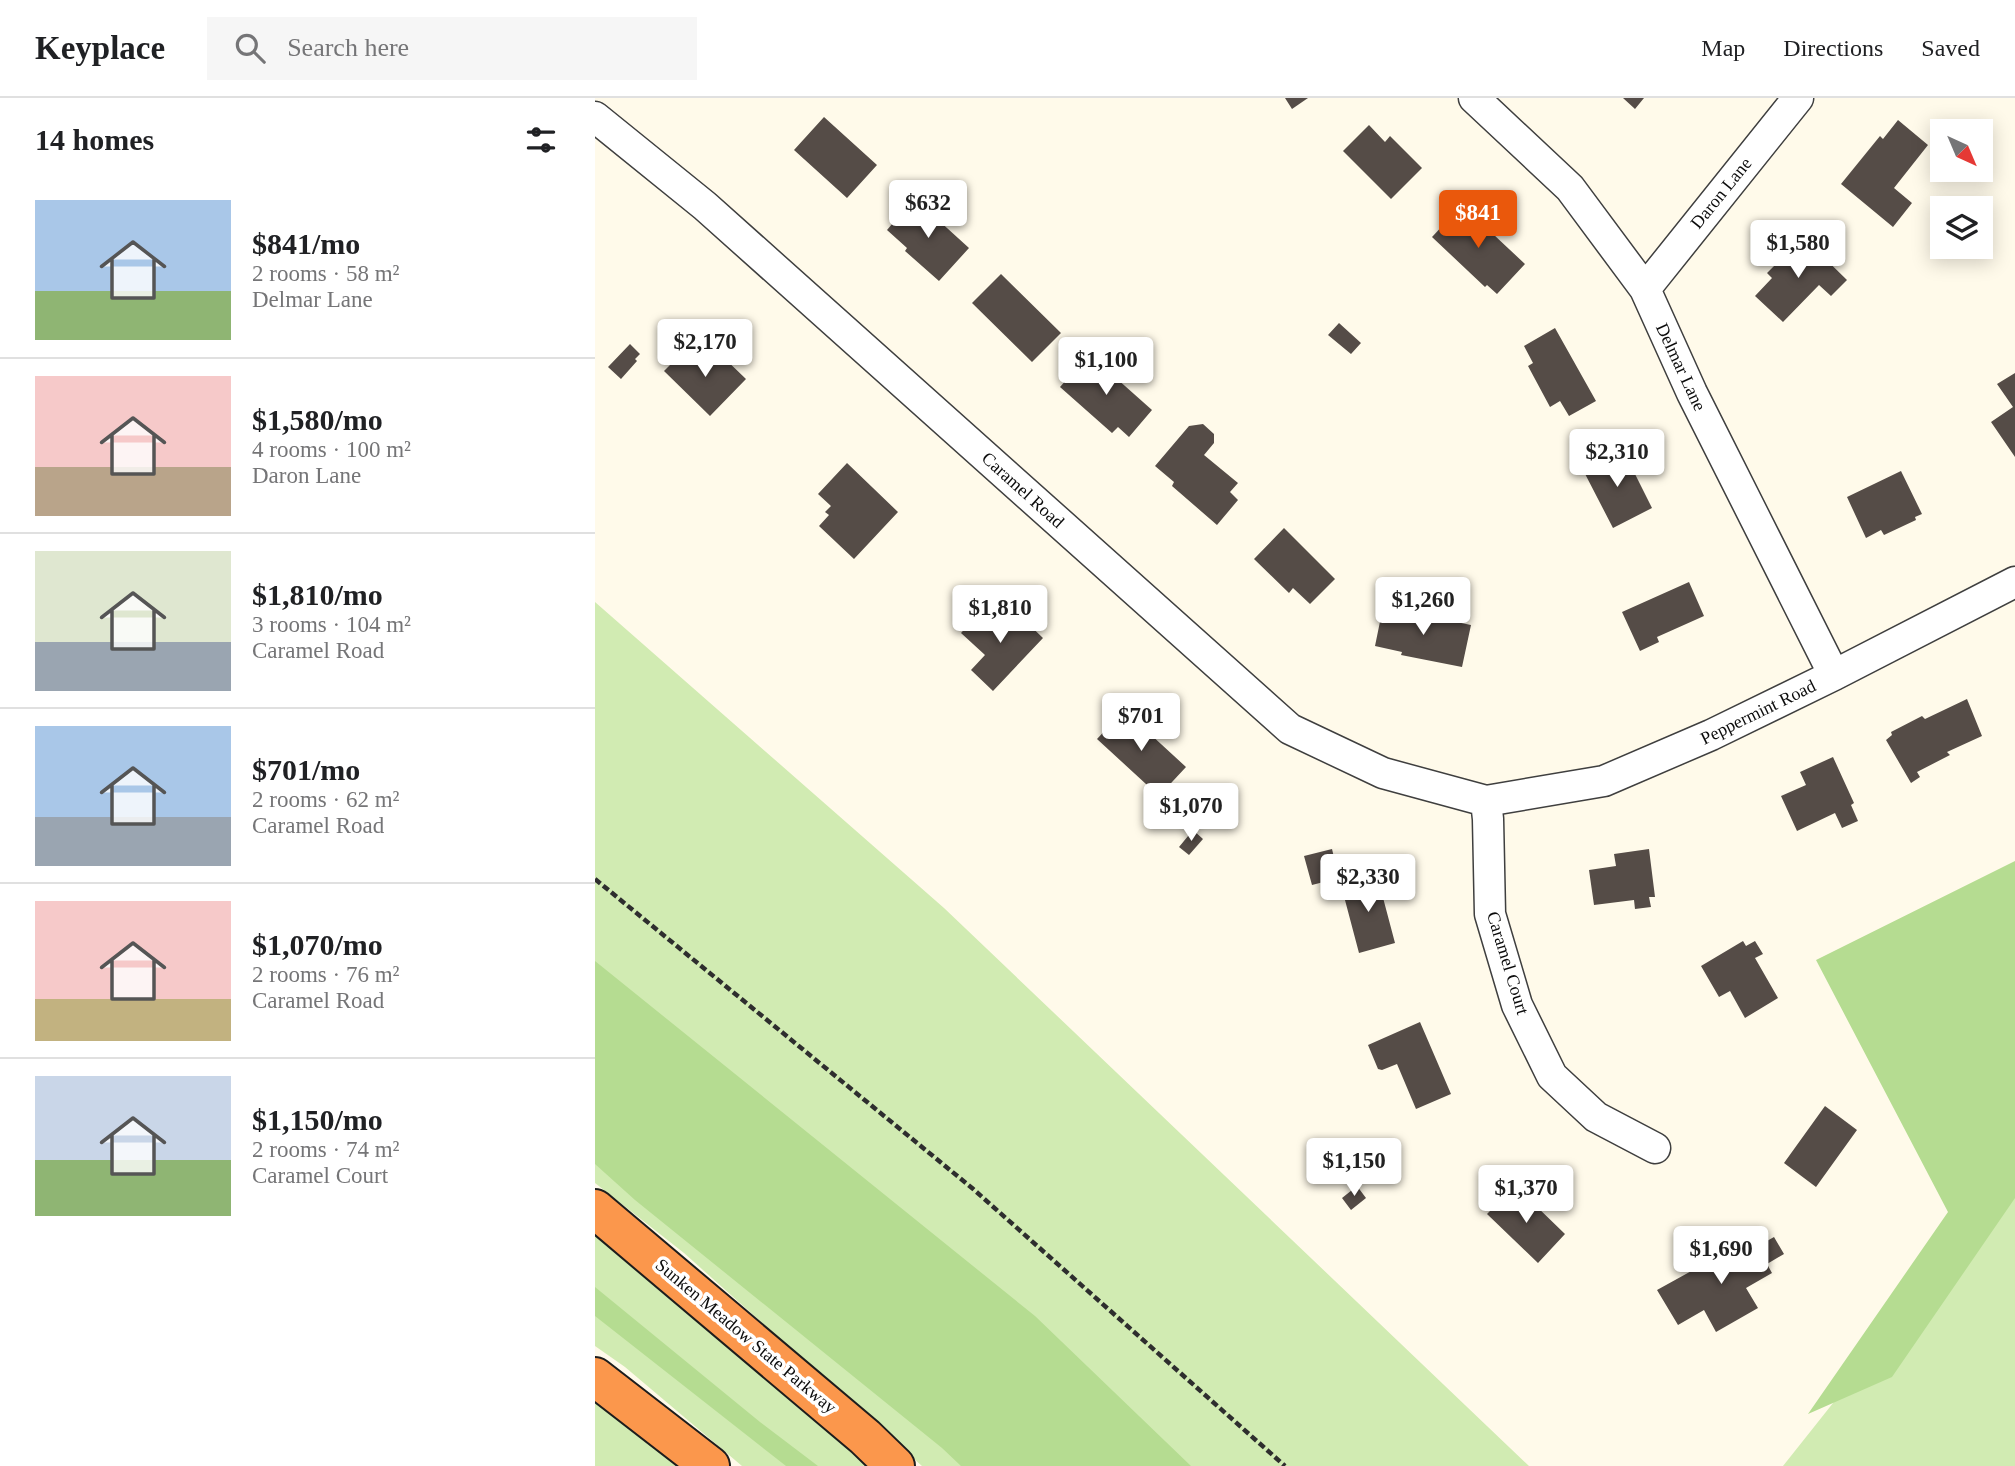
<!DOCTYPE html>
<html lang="en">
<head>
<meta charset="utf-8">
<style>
  body { margin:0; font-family:Georgia,serif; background:#f6f6f6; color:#202124; height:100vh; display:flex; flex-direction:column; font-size:26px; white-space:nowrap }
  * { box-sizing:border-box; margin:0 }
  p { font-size:23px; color:#757577 }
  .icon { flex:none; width:38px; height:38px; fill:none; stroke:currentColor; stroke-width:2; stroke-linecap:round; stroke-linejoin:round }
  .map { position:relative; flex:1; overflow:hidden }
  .drawer { display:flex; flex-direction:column; background:#fff; width:595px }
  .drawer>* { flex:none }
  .needle { width:46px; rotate:136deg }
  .fabs { position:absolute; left:1335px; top:21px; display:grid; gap:14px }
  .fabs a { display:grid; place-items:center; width:63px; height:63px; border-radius:0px; background:#fff; box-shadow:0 4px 18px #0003; font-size:35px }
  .price { position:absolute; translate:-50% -60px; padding:0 16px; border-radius:7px; background:#fff; color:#222; font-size:23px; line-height:46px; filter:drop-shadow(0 2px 4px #0008) }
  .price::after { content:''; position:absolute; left:50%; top:42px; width:21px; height:16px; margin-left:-10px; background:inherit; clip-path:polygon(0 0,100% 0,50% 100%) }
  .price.active { background:#ea580c; color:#fff }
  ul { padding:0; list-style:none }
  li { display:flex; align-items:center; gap:21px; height:175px; padding:0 35px }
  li+li { border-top:2px solid #e0e0e0 }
  li span { display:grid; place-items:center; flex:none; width:196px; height:140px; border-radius:0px; color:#555 }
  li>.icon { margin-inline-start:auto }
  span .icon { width:84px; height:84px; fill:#fffc; stroke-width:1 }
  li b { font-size:30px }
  h2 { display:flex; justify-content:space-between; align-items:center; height:84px; padding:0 35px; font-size:30px }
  header { display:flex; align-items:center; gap:42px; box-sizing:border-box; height:98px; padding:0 35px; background:#fff; border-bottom:2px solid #e0e0e0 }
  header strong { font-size:33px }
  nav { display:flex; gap:38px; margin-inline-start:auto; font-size:24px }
  .search { width:490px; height:63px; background:#f6f6f6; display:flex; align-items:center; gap:18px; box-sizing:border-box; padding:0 24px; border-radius:0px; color:#757577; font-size:26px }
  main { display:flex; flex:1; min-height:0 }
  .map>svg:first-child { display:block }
  .green { fill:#d1ebb2 }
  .forest { fill:#b5dc91 }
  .building { fill:#554c47 }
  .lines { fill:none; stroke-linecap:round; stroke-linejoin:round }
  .street-casing { stroke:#3f3f3f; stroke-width:33 }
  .highway-casing { stroke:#1d1d1d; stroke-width:42 }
  .path { stroke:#2e2e2e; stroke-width:4.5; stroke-dasharray:7 3.5; stroke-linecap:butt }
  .street { stroke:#fff; stroke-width:30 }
  .highway { stroke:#fb974c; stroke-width:38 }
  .labels { text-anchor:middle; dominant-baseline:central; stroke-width:7; stroke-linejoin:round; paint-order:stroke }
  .street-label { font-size:18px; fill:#0c0c0c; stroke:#fff }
</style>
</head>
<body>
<header>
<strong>Keyplace</strong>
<div class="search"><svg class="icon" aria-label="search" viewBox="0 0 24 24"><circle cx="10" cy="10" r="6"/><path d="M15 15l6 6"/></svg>Search here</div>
<nav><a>Map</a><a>Directions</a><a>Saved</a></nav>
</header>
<main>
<section class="drawer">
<h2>14 homes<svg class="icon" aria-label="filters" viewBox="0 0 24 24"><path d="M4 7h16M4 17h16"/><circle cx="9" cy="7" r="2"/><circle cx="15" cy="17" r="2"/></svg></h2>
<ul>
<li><span style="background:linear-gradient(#a9c7e8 65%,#8fb573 0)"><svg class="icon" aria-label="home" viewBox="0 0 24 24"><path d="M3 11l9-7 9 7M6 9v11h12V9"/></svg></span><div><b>$841/mo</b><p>2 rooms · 58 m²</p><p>Delmar Lane</p></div></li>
<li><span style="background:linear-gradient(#f6c9c9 65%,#b9a48a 0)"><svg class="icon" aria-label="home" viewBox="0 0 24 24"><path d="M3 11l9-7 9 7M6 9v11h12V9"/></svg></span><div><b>$1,580/mo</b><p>4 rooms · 100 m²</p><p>Daron Lane</p></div></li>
<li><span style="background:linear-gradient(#dfe7d0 65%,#9aa5b1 0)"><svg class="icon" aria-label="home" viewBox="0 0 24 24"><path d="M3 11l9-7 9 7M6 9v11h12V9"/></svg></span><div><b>$1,810/mo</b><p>3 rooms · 104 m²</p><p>Caramel Road</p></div></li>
<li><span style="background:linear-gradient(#a9c7e8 65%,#9aa5b1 0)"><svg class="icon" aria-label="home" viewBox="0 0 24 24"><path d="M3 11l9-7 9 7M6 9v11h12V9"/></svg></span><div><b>$701/mo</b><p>2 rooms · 62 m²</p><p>Caramel Road</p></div></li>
<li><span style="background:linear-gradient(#f6c9c9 70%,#c2b280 0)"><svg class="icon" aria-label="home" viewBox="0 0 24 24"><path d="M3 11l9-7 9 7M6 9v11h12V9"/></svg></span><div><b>$1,070/mo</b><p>2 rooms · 76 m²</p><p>Caramel Road</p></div></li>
<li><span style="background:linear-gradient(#c9d6e8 60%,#8fb573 0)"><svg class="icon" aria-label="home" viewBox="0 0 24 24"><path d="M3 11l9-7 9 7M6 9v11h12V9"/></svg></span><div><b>$1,150/mo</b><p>2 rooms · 74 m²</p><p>Caramel Court</p></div></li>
</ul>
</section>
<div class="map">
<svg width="1420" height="1368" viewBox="0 0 1420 1368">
  <rect width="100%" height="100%" fill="#fffaea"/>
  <path class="green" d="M0 504 349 810 934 1368H327L89 1155 0 1085Z
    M1420 1076V1368H1188Z
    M0 1132 274 1368H147L30 1269 0 1248Z
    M0 1297 88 1368H0Z"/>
  <path class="forest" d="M1420 763V1100L1297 1279 1213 1316 1353 1114 1221 862Z
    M0 863 440 1218 596 1368H366L347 1350 40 1102 0 1066Z
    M0 1189 165 1324 223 1368H191L0 1218Z"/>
  <path class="building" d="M690 0H713L697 11Z
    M1028 0H1049L1040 11Z
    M229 19 282 67 252 100 199 52Z
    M1303 22 1333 47 1299 90 1317 105 1298 129 1246 86 1285 38 1288 41Z
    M774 27 790 44 795 38 827 70 796 101 748 53Z
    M319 100 374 150 344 183 310 153 312 150 292 132Z
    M867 107 930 166 902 196 892 187 890 189 837 139Z
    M1208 139 1252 182 1236 198 1224 187 1188 224 1160 198 1177 180 1172 175Z
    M406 176 466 235 437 264 377 205Z
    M744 225 766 245 756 256 733 237Z
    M960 230 1001 303 974 318 965 303 955 309 933 268 938 265 929 248Z
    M35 246 45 256 40 261 42 263 26 281 13 269Z
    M95 247 115 267 125 256 151 281 115 318 69 273Z
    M494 256 557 312 534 339 523 329 517 335 465 289Z
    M1420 275V359L1396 324 1418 309 1402 286Z
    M608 326 619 336V345L609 357 643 385 635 394 643 402 622 427 577 388 579 384 560 368 594 328Z
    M1020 353 1030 371 1036 368 1057 410 1018 430 987 370Z
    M252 365 303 414 259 461 224 428 234 417 230 414 236 408 223 396Z
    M1306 373 1327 416 1320 419 1321 422 1289 437 1286 432 1271 440 1252 399Z
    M689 430 740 481 715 506 698 490 694 495 659 461Z
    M1094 484 1109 518 1062 539 1064 544 1045 553 1027 514Z
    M392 507 411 525 422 515 448 540 398 593 376 572 390 557 366 535Z
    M788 509 876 527 867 569 806 557 807 554 780 548Z
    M1372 601 1387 638 1352 654 1355 657 1322 674 1325 679 1316 685 1291 642 1297 637 1296 634 1327 618 1330 621Z
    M529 612 591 669 564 698 502 641Z
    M1238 659 1259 705 1256 707 1263 723 1247 730 1240 715 1202 733 1186 698 1211 687 1205 674Z
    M598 732 608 741 594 757 584 749Z
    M737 751 744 780 717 787 709 758Z
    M1054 751 1060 799H1054L1056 809 1040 811 1039 802 999 807 994 772 1021 768 1019 756Z
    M782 777 800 845 764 855 746 787Z
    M1148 843 1151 848 1160 843 1168 856 1160 860 1183 900 1150 920 1135 893 1124 899 1106 868Z
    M825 924 856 996 821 1011 802 966 787 972 783 971 773 947Z
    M1230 1008 1262 1032 1221 1089 1189 1065Z
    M762 1088 771 1100 756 1112 747 1100Z
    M917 1091 935 1109 938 1105 970 1136 943 1165 892 1116Z
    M1179 1139 1189 1156 1172 1166 1177 1175 1151 1190 1163 1210 1121 1234 1109 1212 1083 1227 1062 1192 1138 1150 1142 1155 1161 1144 1163 1148Z"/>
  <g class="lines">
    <defs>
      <path id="street" d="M879 0 975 90 1050 191 1097 295 1239 577
        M0 19 110 108 695 631 788 675 891 703 1009 683 1116 637 1239 577 1420 484
        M1050 191 1203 0
        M891 703 893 721 895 816 922 907 957 978 1001 1019 1060 1050"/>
      <path id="highway" d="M0 1111 270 1339 300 1368
        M0 1279 115 1368"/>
    </defs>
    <use href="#street" class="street-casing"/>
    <use href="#highway" class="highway-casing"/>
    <path class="path" d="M0 781 377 1090 690 1368"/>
    <use href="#street" class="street"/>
    <use href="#highway" class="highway"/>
  </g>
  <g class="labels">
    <g class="street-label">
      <text transform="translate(1126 95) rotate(-51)">Daron Lane</text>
      <text transform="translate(1086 269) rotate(65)">Delmar Lane</text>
      <text transform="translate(428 392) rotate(42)">Caramel Road</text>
      <text transform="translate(1163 614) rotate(-26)">Peppermint Road</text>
      <text transform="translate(913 865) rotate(73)">Caramel Court</text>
      <text transform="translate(151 1238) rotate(40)">Sunken Meadow State Parkway</text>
    </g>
  </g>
</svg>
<div class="fabs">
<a><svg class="needle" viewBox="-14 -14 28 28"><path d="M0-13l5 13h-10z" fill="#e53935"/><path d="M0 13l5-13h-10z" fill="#757577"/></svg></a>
<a><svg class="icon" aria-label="layers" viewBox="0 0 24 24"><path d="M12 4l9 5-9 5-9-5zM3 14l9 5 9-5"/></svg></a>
</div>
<b class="price" style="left:333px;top:142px">$632</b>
<b class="price active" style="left:883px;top:152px">$841</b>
<b class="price" style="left:1203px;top:182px">$1,580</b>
<b class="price" style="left:110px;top:281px">$2,170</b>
<b class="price" style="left:511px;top:299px">$1,100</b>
<b class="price" style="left:1022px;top:391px">$2,310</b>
<b class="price" style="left:828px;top:539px">$1,260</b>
<b class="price" style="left:405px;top:547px">$1,810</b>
<b class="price" style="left:546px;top:655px">$701</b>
<b class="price" style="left:596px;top:745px">$1,070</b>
<b class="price" style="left:773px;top:816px">$2,330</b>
<b class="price" style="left:759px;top:1100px">$1,150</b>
<b class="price" style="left:931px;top:1127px">$1,370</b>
<b class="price" style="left:1126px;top:1188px">$1,690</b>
</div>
</main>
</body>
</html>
